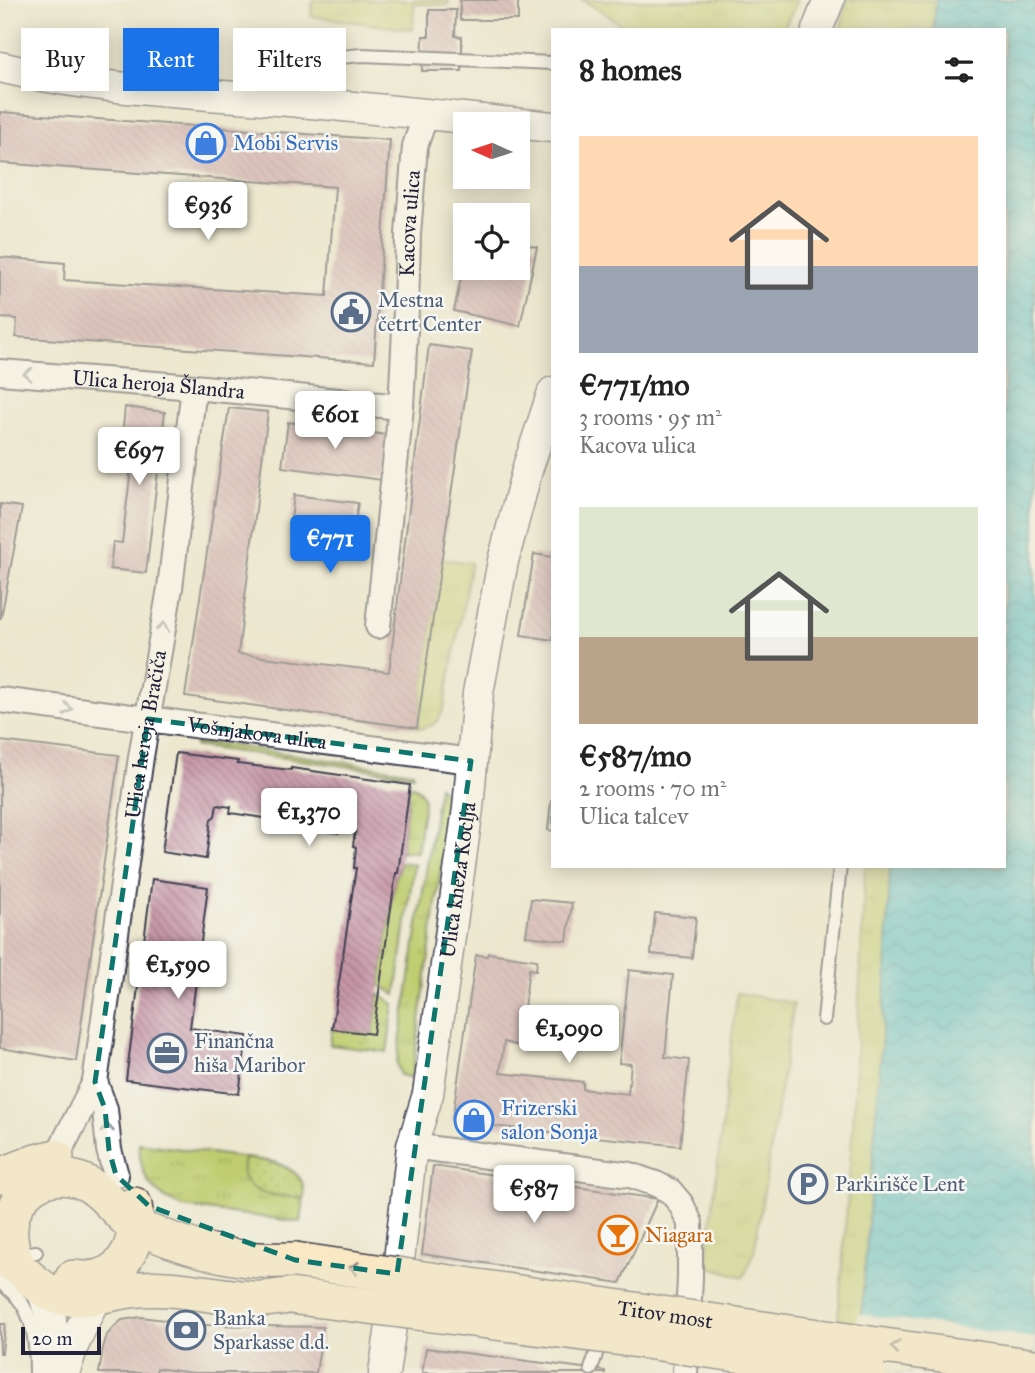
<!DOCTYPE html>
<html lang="en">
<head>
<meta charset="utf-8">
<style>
  body { margin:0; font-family:"IM FELL Great Primer",serif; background:#f6f6f6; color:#222; height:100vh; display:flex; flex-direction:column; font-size:26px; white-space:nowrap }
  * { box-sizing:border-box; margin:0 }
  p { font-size:23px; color:#767676 }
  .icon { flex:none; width:38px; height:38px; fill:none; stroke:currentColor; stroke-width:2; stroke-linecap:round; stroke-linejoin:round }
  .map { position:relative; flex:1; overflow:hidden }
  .drawer { position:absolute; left:551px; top:28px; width:455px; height:840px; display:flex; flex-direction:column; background:#fff; border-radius:0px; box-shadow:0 4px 18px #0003 }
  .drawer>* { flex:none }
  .top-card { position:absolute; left:21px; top:28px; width:425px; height:63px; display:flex; gap:14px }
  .needle { width:46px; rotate:273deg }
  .buttons { position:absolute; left:453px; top:112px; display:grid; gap:14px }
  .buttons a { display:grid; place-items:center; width:77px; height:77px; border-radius:0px; background:#fff; box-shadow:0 4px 18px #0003; font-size:35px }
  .scale { position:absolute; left:21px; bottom:18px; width:80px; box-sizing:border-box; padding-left:7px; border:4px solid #22223b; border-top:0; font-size:19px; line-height:24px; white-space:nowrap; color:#22223b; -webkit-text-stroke:5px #f6f6f2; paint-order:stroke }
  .price { position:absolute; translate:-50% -60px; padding:0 16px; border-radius:7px; background:#fff; color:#222; font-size:23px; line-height:46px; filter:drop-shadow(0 2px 4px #0008) }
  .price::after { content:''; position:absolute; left:50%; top:42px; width:21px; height:16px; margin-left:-10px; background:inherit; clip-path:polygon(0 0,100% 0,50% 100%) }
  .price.active { background:#1a73e8; color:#fff }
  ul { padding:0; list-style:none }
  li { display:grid; align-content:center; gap:14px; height:371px; padding:0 28px }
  li span { display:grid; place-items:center; height:217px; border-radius:0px; color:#555 }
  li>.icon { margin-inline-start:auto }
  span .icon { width:126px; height:126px; fill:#fffc; stroke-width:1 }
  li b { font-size:30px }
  h2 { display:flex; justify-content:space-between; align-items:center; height:84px; padding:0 28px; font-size:30px }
  .chip { padding:0 24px; border-radius:0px; background:#fff; box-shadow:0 4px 18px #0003; font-size:24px; line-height:63px }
  .chip.active { background:#1a73e8; color:#fff }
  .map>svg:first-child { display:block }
  .grass { fill:url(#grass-tufts); stroke:#707855; stroke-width:2 }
  .park { fill:url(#park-dots); stroke:#707855; stroke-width:2 }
  .water { fill:url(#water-waves); stroke:#3c7286; stroke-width:2 }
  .pier { fill:#ece7ce }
  .building { fill:url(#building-back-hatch) }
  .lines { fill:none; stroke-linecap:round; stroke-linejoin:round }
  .service-casing { stroke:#404051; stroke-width:16 }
  .minor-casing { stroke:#404051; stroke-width:28 }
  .tertiary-casing { stroke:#404051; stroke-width:33 }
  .secondary-casing { stroke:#404051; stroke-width:38 }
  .service { stroke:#fff; stroke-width:12 }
  .minor { stroke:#fff; stroke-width:24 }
  .tertiary { stroke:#fff; stroke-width:30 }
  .secondary { stroke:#fae7c3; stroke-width:35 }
  .secondary-bridge-casing { stroke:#404051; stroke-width:38; stroke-linecap:butt }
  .secondary-bridge { stroke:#fae7c3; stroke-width:35 }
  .oneway { stroke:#9c9ca7 }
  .oneway2 { stroke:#998e86 }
  .marked { fill:none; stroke:#0f766e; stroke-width:5; stroke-dasharray:14 9; stroke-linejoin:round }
  .labels { text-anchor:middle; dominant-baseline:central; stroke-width:5; stroke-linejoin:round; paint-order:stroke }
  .shop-label { font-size:21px; fill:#366cbe; stroke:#f6f6f2; text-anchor:start }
  .street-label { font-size:21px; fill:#22223b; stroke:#f6f6f2 }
  .service-label { font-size:21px; fill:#4e5e75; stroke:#f6f6f2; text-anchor:start }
  .food-label { font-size:21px; fill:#c56008; stroke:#f6f6f2; text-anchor:start }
</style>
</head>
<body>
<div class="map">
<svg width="1035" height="1373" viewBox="0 0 1035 1373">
  <defs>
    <pattern id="grass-tufts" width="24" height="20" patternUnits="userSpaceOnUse" patternTransform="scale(1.75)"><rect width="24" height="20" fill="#bfcd6f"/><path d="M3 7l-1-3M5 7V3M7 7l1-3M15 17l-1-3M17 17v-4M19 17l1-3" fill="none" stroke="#a4b061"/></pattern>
    <pattern id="park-dots" width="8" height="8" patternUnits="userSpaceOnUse" patternTransform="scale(1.75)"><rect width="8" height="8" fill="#bfcd6f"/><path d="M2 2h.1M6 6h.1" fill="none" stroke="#a4b061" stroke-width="1.8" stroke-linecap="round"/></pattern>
    <pattern id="water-waves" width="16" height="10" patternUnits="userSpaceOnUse" patternTransform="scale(1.75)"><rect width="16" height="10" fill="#56c1d0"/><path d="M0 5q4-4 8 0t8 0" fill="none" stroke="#479caa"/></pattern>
    <pattern id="building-back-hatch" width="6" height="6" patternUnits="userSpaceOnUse" patternTransform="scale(1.75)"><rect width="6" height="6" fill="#c797a7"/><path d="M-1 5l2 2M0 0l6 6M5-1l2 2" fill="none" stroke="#a17b89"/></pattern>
  </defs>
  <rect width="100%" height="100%" fill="#f6f6f2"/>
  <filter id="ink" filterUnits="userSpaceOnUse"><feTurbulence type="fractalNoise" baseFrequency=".0143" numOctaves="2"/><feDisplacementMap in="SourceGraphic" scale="14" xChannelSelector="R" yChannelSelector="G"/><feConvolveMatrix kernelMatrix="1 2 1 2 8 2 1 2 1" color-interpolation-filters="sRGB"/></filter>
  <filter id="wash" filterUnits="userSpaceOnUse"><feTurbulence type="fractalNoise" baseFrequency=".00686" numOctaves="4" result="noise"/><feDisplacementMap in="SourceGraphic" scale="28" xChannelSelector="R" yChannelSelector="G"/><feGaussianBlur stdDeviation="1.57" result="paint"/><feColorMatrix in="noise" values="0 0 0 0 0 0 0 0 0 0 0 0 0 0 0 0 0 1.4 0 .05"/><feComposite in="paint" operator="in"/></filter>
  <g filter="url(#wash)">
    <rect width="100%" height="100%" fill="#ece7ce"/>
    <path class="grass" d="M313 0H449L448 5 414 4 413 30 311 16Z
      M582 0H798L783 30H627L608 15Z
      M847 0H936L934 30H840Z
      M441 558 471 563 444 708C439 722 433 728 417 728Z
      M195 743 220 744 413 772V775L195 746Z
      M410 785C419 788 422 792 424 801L417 852 401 851Z
      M439 786 444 793 448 816 412 1078 400 1075 397 1063Z
      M400 862 414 864 396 995 380 985 396 873H398Z
      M865 866H890L886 982 857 1373H834L854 1112Z
      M737 993 794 1003 754 1253 744 1277 706 1266Z
      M379 994 394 1004 387 1052 330 1045 332 1029 373 1034Z
      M139 1143 274 1162C310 1175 305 1190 301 1222L183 1207C151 1193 140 1178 139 1143Z"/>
    <path class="park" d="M244 1158C268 1161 308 1165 304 1198 285 1196 250 1198 243 1175 242 1170 243 1163 244 1158Z"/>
    <path class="water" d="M936 0H1035V1373H857L886 982 890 866H1004V30H934Z"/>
    <path class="pier" d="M858 1314 1035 1338V1373H853Z"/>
    <g id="blocks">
      <path class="building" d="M460 0H518V20H460Z
        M429 10H456L455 36 462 37V71H422L423 36H429Z
        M0 112 390 140 374 362 16 337 17 319 0 318V257L65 263 64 280 327 296 335 187 0 163Z
        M518 243 537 247 520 326 454 311 463 268H518Z
        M429 345 472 351 417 728 185 696 229 408 268 412 238 654 389 672Z
        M125 407 165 412 146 573 110 569 113 542 122 543 132 460 120 458Z
        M288 422 388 435 382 480 282 467Z
        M294 495 358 503 354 529 291 520Z
        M0 504 22 507 1 618H0Z
        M534 554 553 557V640L521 635Z
        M0 741 119 755 76 1061 0 1048Z
        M176 753 238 761 237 764 291 770V768L410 785 398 873H396L373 1034 332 1029 356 868H354L356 847 353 846 355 831 341 829 340 833 284 825V821L230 813 231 807 217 805 215 816 211 819 206 859 162 852Z
        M551 801H553V831L548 830Z
        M152 879 208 887 190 1028 247 1036 239 1094 126 1080Z
        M531 899 572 903 567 941 526 936Z
        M655 913 696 917 692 958 651 954Z
        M488 953 537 960 536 970 529 969 519 1046 504 1042 500 1073 583 1082V1089L628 1094 631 1064 619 1063 629 970 673 975 665 1057 689 1060 680 1146 484 1125 483 1129 465 1128 457 1125 458 1122 452 1121 476 955 487 956Z
        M433 1166 658 1199 620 1283 422 1254Z
        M141 1317 202 1325 323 1327 316 1373H193L157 1368 156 1373H99L103 1348 107 1335 115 1326 122 1320Z
        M0 1324H5L2 1353H0Z
        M426 1348 591 1369 605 1371V1373H422Z"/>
    </g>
  </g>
  <g filter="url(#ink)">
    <use href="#blocks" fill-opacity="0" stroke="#404051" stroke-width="2"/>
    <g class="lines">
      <defs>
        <path id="service" d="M289 99C295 89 306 68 316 62 325 58 351 56 362 55L553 63
          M824 1019 840 866
          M16 1255 36 1252
          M0 1282C6 1287 12 1292 17 1297 35 1317 36 1348 36 1373
          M591 1369 602 1336"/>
        <g id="minor">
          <path id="s1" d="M0 372 194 387 401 407"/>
          <path id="s2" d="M378 626 401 407 406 310 408 234 415 146 426 114"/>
          <path id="s3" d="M0 700 471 761"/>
          <path d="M95 1082 105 1109 109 1150 116 1175"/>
          <path d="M412 1146 630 1175 656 1184 670 1191 681 1204 690 1223V1278L685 1373"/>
          <path id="s4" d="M50 1170 95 1082 141 757 170 588 194 387"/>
        </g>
        <g id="tertiary">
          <path d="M817 30 829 0"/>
          <path d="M0 67C82 87 168 92 252 98 353 106 453 117 553 127"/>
          <path d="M42 1288 51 1319 55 1373"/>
          <path d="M64 1373 73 1346 103 1280"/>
          <path id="s5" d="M384 1373 393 1313 412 1146 428 1094 468 808 478 693 503 561 528 467 553 392"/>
        </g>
        <path id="secondary" d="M0 1176 36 1162 56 1157
          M0 1257C6 1260 13 1263 18 1268 31 1278 41 1290 57 1296 81 1303 107 1293 131 1290 172 1284 213 1297 253 1299 265 1300 278 1297 290 1296
          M18 1268C14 1258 11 1248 10 1237 7 1200 37 1170 75 1179 100 1185 114 1210 133 1225 140 1231 150 1232 158 1235 186 1246 216 1255 247 1259 262 1261 279 1260 295 1260
          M73 1278C119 1286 142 1247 134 1205"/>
      </defs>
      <use href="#service" class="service-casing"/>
      <use href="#minor" class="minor-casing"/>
      <use href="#tertiary" class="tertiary-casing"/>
      <use href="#secondary" class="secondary-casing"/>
      <use href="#service" class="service"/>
      <use href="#minor" class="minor"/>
      <use href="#tertiary" class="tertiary"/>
      <use href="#secondary" class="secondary"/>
      <defs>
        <g id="secondary-bridge">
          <path id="s6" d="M295 1260 783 1332 1035 1367"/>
          <path d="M290 1296 631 1339 869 1373"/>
        </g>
      </defs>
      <use href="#secondary-bridge" class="secondary-bridge-casing"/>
      <use href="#secondary-bridge" class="secondary-bridge"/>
    </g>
    <defs><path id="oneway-chevron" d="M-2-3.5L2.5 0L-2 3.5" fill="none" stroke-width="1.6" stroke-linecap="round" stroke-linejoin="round" transform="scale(1.75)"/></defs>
    <g class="oneway">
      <use href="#oneway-chevron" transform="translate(28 374) rotate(-175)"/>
      <use href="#oneway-chevron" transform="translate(163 627) rotate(-80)"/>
      <use href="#oneway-chevron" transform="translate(68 709) rotate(8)"/>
      <use href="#oneway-chevron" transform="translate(107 1128) rotate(-95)"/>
    </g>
    <g class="oneway2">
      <use href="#oneway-chevron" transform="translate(354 1268) rotate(-172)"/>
      <use href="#oneway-chevron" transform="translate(895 1347) rotate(-172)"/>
    </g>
  </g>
  <path d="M0 0H1035V1373H0ZM148 719 471 761 397 1274 295 1260 149 1206 116 1175 109 1150 105 1109 95 1082Z" fill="#ece7ce" fill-opacity=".55" fill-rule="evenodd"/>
  <path class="marked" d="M148 719 471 761 397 1274 295 1260 149 1206 116 1175 109 1150 105 1109 95 1082Z"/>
  <defs>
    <symbol id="shop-ring" viewBox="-11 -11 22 22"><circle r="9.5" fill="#f6f6f2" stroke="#3f7fe0" stroke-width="1.5"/><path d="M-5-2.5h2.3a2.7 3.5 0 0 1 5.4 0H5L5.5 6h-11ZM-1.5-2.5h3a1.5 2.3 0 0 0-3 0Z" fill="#3f7fe0"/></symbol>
    <symbol id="civic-ring" viewBox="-11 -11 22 22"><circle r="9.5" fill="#f6f6f2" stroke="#5c6f8a" stroke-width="1.5"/><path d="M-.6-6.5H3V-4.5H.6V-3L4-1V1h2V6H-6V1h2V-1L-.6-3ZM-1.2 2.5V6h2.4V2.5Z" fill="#5c6f8a"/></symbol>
    <symbol id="office-ring" viewBox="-11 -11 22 22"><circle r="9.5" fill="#f6f6f2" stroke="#5c6f8a" stroke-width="1.5"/><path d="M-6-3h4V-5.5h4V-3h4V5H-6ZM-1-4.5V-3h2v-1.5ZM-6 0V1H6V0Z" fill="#5c6f8a"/></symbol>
    <symbol id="parking-ring" viewBox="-11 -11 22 22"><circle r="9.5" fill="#f6f6f2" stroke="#5c6f8a" stroke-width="1.5"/><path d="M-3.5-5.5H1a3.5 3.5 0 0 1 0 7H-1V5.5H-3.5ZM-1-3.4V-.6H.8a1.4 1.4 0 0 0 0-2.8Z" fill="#5c6f8a"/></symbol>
    <symbol id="bar-ring" viewBox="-11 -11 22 22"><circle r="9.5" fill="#f6f6f2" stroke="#e8710a" stroke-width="1.5"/><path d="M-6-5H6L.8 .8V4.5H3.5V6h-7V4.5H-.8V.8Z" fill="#e8710a"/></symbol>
    <symbol id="bank-ring" viewBox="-11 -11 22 22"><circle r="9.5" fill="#f6f6f2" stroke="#5c6f8a" stroke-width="1.5"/><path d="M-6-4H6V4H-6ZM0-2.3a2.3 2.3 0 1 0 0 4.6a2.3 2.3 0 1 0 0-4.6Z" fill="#5c6f8a"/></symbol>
  </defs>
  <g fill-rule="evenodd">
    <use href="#shop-ring" x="184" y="121" width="44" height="44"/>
    <use href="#civic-ring" x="329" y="290" width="44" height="44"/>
    <use href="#office-ring" x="145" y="1031" width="44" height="44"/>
    <use href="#shop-ring" x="452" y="1098" width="44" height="44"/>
    <use href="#parking-ring" x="786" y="1162" width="44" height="44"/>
    <use href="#bar-ring" x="596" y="1213" width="44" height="44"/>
    <use href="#bank-ring" x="164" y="1308" width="44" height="44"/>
  </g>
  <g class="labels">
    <g class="shop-label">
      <text x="233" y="143">Mobi Servis</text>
      <text x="501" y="1108">Frizerski<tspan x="501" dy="24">salon Sonja</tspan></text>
    </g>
    <g class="street-label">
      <text stroke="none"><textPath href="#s2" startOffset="404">Kacova ulica</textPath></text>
      <text stroke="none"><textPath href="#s1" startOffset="159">Ulica heroja Šlandra</textPath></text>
      <text stroke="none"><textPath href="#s3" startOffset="259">Vošnjakova ulica</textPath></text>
      <text stroke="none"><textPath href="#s4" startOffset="450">Ulica heroja Bračiča</textPath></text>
      <text stroke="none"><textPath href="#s5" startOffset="499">Ulica kneza Koclja</textPath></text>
      <text stroke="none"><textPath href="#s6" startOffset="374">Titov most</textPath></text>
    </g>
    <g class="service-label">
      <text x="378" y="300">Mestna<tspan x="378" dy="24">četrt Center</tspan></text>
      <text x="194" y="1041">Finančna<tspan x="194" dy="24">hiša Maribor</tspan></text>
      <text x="835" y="1184">Parkirišče Lent</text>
      <text x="213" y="1318">Banka<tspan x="213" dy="24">Sparkasse d.d.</tspan></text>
    </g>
    <g class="food-label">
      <text x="645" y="1235">Niagara</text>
    </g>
  </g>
</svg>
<div class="buttons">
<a><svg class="needle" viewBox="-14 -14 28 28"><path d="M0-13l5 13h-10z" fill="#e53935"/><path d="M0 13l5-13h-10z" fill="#767676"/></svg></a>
<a><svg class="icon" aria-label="locate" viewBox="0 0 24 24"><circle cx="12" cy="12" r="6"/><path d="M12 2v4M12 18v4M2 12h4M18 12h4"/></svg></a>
</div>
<div class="scale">20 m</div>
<b class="price" style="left:208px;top:242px">€936</b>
<b class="price" style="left:335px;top:451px">€601</b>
<b class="price" style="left:139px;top:487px">€697</b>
<b class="price active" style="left:330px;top:575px">€771</b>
<b class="price" style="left:309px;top:848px">€1,370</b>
<b class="price" style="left:178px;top:1001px">€1,590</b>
<b class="price" style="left:569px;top:1065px">€1,090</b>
<b class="price" style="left:534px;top:1225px">€587</b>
<div class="top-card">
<a class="chip">Buy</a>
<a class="chip active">Rent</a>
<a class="chip">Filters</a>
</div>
<section class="drawer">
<h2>8 homes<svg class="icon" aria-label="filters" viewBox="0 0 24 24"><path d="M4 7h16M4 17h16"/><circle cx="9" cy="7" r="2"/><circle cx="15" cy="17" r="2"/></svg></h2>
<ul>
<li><span style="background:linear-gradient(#ffd9b3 60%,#9aa5b1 0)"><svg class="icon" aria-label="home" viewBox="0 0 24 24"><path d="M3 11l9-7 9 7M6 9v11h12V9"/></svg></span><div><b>€771/mo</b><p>3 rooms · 95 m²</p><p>Kacova ulica</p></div></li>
<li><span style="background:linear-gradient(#dfe7d0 60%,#b9a48a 0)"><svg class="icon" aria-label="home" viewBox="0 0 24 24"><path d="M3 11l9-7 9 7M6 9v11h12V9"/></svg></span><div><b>€587/mo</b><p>2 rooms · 70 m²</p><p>Ulica talcev</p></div></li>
</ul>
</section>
</div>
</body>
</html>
